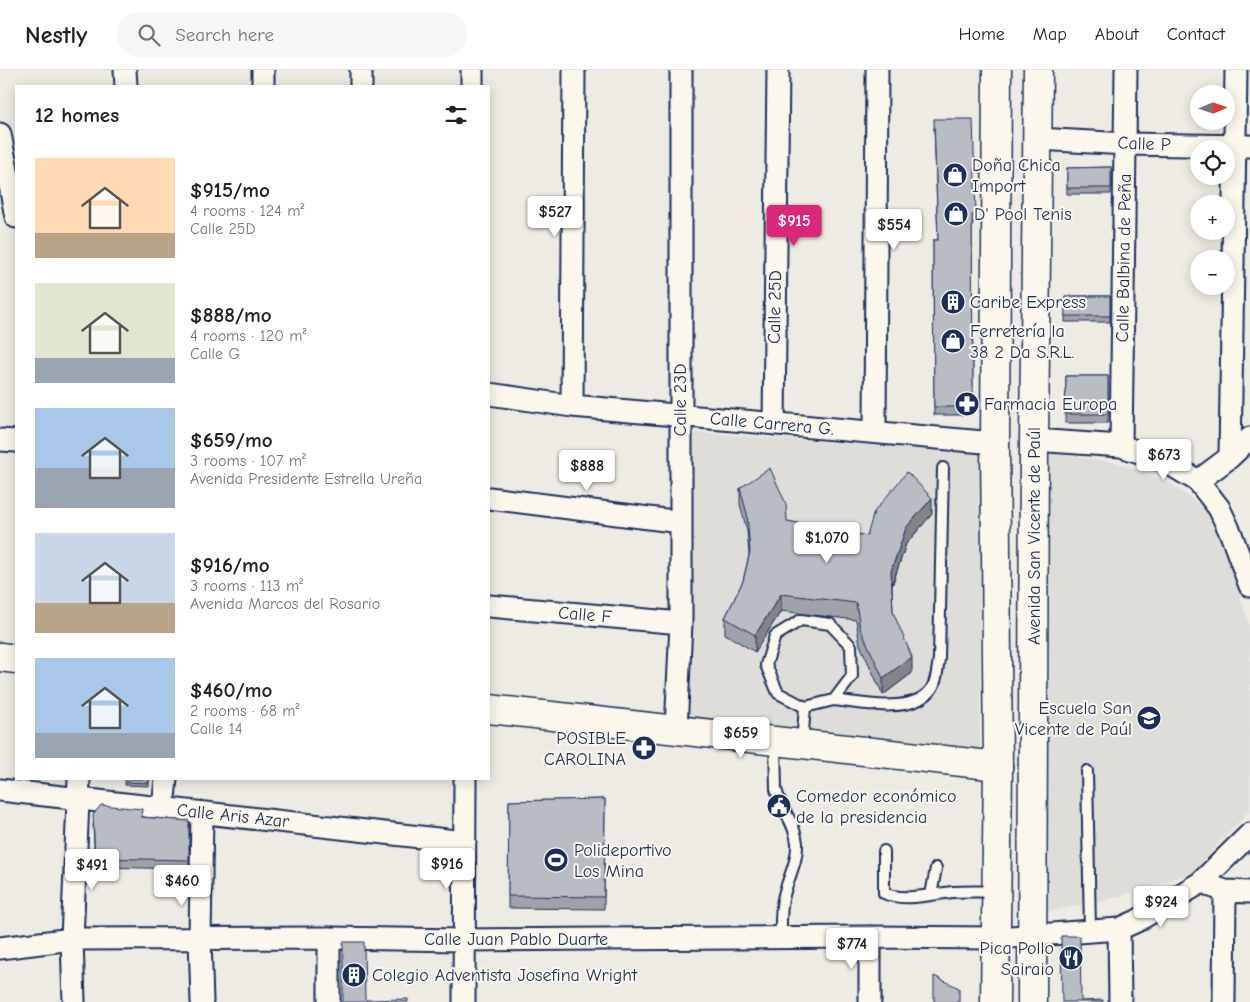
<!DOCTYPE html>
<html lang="en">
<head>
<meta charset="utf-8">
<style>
  body { margin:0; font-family:"Comic Neue",sans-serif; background:#f6f6f6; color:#202124; height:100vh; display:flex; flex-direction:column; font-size:19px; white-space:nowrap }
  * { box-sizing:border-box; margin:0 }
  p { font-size:16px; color:#757577 }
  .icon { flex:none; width:28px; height:28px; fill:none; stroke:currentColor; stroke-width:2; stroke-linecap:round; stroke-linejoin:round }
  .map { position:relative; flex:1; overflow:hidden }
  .drawer { position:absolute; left:15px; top:15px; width:475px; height:695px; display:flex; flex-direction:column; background:#fff; border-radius:0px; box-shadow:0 2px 12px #0003 }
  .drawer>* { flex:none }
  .needle { width:32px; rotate:88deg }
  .buttons { position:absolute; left:1190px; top:15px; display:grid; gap:10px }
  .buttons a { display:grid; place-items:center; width:45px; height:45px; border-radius:50%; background:#fff; box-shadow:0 2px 12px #0003; font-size:25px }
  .price { position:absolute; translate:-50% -42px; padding:0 11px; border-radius:5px; background:#fff; color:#222; font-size:16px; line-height:32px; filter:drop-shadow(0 1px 2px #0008) }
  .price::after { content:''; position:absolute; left:50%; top:30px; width:15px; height:11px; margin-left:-8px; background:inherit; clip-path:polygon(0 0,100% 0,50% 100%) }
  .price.active { background:#db2777; color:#fff }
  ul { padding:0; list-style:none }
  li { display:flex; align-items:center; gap:15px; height:125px; padding:0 20px }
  li span { display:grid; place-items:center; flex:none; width:140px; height:100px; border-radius:0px; color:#555 }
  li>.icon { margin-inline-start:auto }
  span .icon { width:60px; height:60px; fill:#fffc; stroke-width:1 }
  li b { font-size:21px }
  h2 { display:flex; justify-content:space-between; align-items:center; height:60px; padding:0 20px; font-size:21px }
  header { display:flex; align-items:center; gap:30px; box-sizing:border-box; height:70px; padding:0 25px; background:#fff; border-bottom:1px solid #e0e0e0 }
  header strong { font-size:24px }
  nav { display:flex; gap:28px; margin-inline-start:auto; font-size:18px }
  .search { width:350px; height:45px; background:#f6f6f6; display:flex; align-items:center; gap:12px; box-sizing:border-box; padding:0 18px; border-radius:28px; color:#757577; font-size:19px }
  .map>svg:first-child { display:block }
  .built { fill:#deddda }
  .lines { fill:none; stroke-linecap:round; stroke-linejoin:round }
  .lane-casing { stroke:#1b2f5e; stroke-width:14 }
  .street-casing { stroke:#1b2f5e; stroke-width:25 }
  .secondary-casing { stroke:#1b2f5e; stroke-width:31 }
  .primary-casing { stroke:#1b2f5e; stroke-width:31 }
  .lane { stroke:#fbf7ec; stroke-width:10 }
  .street { stroke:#fbf7ec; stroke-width:21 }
  .secondary { stroke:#fbf7ec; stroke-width:28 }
  .primary { stroke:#fbf7ec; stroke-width:28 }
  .wall { fill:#9fa2a8; stroke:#1b2f5e }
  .shaded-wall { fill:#828488; stroke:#1b2f5e }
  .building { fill:#b9bcc3; stroke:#1b2f5e }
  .labels { text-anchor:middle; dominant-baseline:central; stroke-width:4; stroke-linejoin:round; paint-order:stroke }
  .street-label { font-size:18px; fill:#1b2f5e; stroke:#fbf7ec }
  .poi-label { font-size:18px; fill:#1b2f5e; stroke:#fbf7ec; text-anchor:start }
</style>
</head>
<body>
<header>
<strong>Nestly</strong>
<div class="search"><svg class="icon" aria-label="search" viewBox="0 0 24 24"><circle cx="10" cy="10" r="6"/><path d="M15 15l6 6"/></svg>Search here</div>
<nav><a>Home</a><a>Map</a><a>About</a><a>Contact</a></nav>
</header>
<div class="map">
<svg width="1250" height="932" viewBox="0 0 1250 932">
  <rect width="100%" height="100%" fill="#eeebe4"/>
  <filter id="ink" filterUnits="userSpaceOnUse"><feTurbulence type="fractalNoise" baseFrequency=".02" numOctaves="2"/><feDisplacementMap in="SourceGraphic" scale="10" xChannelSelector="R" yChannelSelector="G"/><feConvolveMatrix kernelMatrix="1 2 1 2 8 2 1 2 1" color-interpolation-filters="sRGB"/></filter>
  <g filter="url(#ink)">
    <path class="built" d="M685 362 981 383 980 699 681 666Z
      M1047 383 1118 393 1169 413 1213 444 1250 557V740L1192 803 1111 829 1048 842Z"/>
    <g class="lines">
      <defs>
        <path id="lane" d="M801 550 830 554 851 576 852 606 834 630 805 637 778 623 766 595 775 566Z
          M834 630C860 633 909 644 929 622 937 614 937 600 939 589L943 398
          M775 672 776 719C780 738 795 752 797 773 798 791 788 808 784 825 780 839 781 854 781 868
          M802 673 805 637
          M1087 701 1090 861
          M884 781V823C902 832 933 824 953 822 967 821 982 822 996 821
          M931 825 936 798"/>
        <path id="street" d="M125 0 126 16
          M263 0V16
          M361 16V0
          M472 16V0
          M0 64 16 147
          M1038 69 1126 74 1250 76
          M489 324 572 336 995 373
          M572 336 574 0
          M774 354 778 0
          M875 362 877 0
          M0 370 16 371
          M1034 370 1121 376 1163 390 1198 411 1219 438 1231 464 1250 516
          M1121 376 1126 0
          M1230 387 1236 0
          M1198 411 1230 387 1250 368
          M489 428 681 452
          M489 536 681 553
          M676 660 681 553V0
          M0 720 465 772
          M163 738 166 709
          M202 743 200 868 202 932
          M1211 816 1225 821 1250 822
          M1119 859 1120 932
          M870 867V932
          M329 868V932
          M0 878 72 869 329 868 464 870 870 867 996 868 1119 859 1137 851 1200 813 1250 764
          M74 932 72 869 79 709
          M464 932 465 709
          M1224 932 1225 821"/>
        <path id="secondary" d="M0 587 16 589
          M489 639 998 696"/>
        <path id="primary" d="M995 932 998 696 995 373 997 0
          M1032 932 1034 370 1038 0"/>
      </defs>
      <use href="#lane" class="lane-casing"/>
      <use href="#street" class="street-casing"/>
      <use href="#secondary" class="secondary-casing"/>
      <use href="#primary" class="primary-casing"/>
      <use href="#lane" class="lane"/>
      <use href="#street" class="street"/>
      <use href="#secondary" class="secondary"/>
      <use href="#primary" class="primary"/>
    </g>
    <path class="wall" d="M934 57 976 144V152L972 153 973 339 968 345H934L933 170H938Z
      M1111 97V124H1067V98Z
      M1065 226H1110V252H1065Z
      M1066 306H1108V353H1065Z
      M740 418 787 451 867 466 932 444 906 474 892 516 893 542 912 603 883 625 860 575 856 550 781 541 755 582 725 564V548L743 511 749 485 747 461 740 434Z
      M149 709V716L125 715V712Z
      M605 729 604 839 508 838 509 731Z
      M142 747 189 751V799L95 797 93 754Z"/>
    <path class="shaded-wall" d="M973 331V339L968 345V337Z
      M932 428V444L906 474 891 518V501L906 458Z
      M781 524V541L755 582V565Z
      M912 587V603L883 625V608Z"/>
    <path class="building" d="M934 49H973L976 144 972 145 973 331 968 337H934L933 170H938Z
      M1111 97V118H1067V98Z
      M1065 226H1110V246H1065Z
      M1066 306H1108V344H1065Z
      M770 398 786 434 787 451 867 466 874 442 907 402 932 428 906 458 891 501 893 542 912 587 883 608 860 558 856 533 781 524 755 565 725 548 743 511 750 482 747 444 740 418Z
      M125 709H149V713L125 712Z
      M605 729 604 827 508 826 509 731Z
      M101 735 142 739 141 747 189 751V790L95 788 93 745Z
      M1061 866H1080L1081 931 1103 930V932H1062Z
      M343 872H364L365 930 408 929V932H343Z
      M934 906 959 918V932H934Z"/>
  </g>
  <defs>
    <symbol id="shop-disc" viewBox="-11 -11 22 22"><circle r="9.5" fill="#1b2f5e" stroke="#fbf7ec"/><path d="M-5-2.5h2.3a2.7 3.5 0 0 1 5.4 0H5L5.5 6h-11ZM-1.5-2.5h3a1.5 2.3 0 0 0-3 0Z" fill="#fff"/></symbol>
    <symbol id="building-disc" viewBox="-11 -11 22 22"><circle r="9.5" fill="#1b2f5e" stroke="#fbf7ec"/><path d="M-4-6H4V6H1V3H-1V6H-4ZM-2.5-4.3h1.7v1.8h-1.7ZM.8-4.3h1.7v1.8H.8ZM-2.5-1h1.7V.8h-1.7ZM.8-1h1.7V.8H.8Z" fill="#fff"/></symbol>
    <symbol id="pharmacy-disc" viewBox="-11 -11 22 22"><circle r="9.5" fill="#1b2f5e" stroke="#fbf7ec"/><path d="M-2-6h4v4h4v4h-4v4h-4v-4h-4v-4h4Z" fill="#fff"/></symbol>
    <symbol id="school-disc" viewBox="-11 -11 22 22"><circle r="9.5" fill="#1b2f5e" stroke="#fbf7ec"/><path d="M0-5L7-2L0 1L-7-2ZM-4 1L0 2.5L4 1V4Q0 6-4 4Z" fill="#fff"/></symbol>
    <symbol id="civic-disc" viewBox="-11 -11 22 22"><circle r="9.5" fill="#1b2f5e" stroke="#fbf7ec"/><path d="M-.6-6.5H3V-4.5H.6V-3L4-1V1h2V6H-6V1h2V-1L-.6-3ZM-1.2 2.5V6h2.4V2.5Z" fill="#fff"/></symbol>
    <symbol id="stadium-disc" viewBox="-11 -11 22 22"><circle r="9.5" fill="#1b2f5e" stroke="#fbf7ec"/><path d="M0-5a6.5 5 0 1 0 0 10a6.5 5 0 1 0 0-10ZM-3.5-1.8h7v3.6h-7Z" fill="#fff"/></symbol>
    <symbol id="restaurant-disc" viewBox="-11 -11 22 22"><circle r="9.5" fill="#1b2f5e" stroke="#fbf7ec"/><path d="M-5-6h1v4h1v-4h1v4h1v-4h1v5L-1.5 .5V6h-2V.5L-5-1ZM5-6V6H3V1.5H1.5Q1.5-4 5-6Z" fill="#fff"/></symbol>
  </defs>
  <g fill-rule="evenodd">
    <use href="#shop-disc" x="941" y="91" width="28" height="28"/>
    <use href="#shop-disc" x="942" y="130" width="28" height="28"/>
    <use href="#building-disc" x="939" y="218" width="28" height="28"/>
    <use href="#shop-disc" x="939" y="257" width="28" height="28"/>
    <use href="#pharmacy-disc" x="953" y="320" width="28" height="28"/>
    <use href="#school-disc" x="1135" y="634" width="28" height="28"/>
    <use href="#pharmacy-disc" x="630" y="664" width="28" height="28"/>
    <use href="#civic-disc" x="765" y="722" width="28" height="28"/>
    <use href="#stadium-disc" x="542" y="776" width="28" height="28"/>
    <use href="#restaurant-disc" x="1057" y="874" width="28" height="28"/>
    <use href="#building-disc" x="340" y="891" width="28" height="28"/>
  </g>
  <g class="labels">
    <g class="street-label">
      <text transform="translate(1144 74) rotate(2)">Calle P</text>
      <text transform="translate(1124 188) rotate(-89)">Calle Balbina de Peña</text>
      <text transform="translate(775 237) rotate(-89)">Calle 25D</text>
      <text transform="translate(680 330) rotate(-90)">Calle 23D</text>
      <text transform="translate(772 354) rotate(5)">Calle Carrera G.</text>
      <text transform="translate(1034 466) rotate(-90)">Avenida San Vicente de Paúl</text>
      <text transform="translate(585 545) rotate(5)">Calle F</text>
      <text transform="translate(233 746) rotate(6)">Calle Aris Azar</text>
      <text x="516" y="869">Calle Juan Pablo Duarte</text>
    </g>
    <g class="poi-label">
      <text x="972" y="95">Doña Chica<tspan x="972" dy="21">Import</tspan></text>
      <text x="974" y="144">D' Pool Tenis</text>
      <text x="970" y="232">Caribe Express</text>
      <text x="970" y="261">Ferretería la<tspan x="970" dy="21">38 2 Da S.R.L.</tspan></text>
      <text x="984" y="334">Farmacia Europa</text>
      <text x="1132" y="638" text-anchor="end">Escuela San<tspan x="1132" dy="21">Vicente de Paúl</tspan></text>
      <text x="626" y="668" text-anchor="end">POSIBLE<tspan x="626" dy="21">CAROLINA</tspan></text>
      <text x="796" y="726">Comedor económico<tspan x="796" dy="21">de la presidencia</tspan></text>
      <text x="574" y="780">Polideportivo<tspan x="574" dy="21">Los Mina</tspan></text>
      <text x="1054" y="878" text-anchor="end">Pica Pollo<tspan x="1054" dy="21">Sairaio</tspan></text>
      <text x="372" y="905">Colegio Adventista Josefina Wright</text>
    </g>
  </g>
</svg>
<div class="buttons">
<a><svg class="needle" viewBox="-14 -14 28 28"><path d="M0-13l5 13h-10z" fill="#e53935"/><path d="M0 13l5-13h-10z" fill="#757577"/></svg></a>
<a><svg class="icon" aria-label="locate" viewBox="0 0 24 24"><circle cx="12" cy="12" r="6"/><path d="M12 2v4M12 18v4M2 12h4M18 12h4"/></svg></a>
<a>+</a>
<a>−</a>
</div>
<b class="price" style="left:555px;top:168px">$527</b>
<b class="price active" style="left:794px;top:177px">$915</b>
<b class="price" style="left:894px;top:181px">$554</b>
<b class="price" style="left:1164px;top:411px">$673</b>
<b class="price" style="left:587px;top:422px">$888</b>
<b class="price" style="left:827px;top:494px">$1,070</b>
<b class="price" style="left:741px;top:689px">$659</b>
<b class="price" style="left:447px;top:820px">$916</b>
<b class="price" style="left:92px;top:821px">$491</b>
<b class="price" style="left:182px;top:837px">$460</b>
<b class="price" style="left:1161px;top:858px">$924</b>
<b class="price" style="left:852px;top:900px">$774</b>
<section class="drawer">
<h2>12 homes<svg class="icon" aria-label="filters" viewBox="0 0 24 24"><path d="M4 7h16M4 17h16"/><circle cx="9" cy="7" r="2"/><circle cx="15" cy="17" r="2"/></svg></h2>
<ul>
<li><span style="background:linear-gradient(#ffd9b3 75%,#b9a48a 0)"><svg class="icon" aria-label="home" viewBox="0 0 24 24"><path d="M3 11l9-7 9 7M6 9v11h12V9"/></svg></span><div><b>$915/mo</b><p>4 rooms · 124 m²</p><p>Calle 25D</p></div></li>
<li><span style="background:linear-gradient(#dfe7d0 75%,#9aa5b1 0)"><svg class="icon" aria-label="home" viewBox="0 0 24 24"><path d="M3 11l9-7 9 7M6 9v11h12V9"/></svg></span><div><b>$888/mo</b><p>4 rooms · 120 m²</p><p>Calle G</p></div></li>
<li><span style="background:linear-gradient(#a9c7e8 60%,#9aa5b1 0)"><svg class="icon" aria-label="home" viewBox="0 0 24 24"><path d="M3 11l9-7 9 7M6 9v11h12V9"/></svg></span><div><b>$659/mo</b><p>3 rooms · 107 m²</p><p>Avenida Presidente Estrella Ureña</p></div></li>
<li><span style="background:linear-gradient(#c9d6e8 70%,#b9a48a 0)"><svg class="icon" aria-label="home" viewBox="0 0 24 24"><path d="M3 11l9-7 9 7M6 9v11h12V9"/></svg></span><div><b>$916/mo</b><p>3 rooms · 113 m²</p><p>Avenida Marcos del Rosario</p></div></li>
<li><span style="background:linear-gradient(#a9c7e8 75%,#9aa5b1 0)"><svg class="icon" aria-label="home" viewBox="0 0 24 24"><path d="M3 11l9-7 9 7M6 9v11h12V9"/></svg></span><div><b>$460/mo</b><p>2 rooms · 68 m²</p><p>Calle 14</p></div></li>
</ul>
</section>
</div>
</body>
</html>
